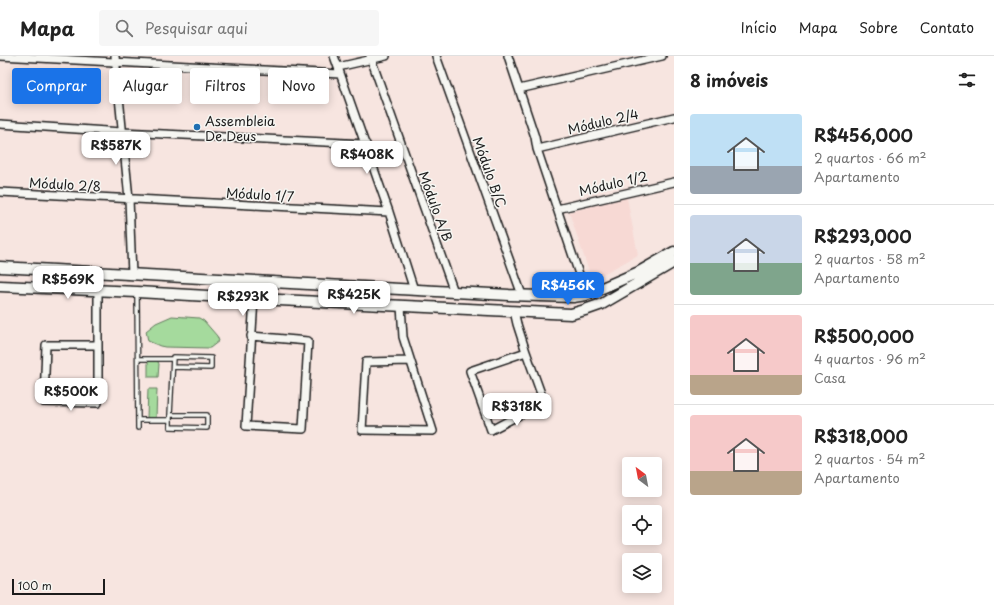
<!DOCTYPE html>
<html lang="pt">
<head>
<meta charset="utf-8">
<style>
  body { margin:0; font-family:"Playpen Sans",sans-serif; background:#f6f6f6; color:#222; height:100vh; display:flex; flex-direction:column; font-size:15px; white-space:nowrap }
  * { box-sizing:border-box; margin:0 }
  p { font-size:13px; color:#767676 }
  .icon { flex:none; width:22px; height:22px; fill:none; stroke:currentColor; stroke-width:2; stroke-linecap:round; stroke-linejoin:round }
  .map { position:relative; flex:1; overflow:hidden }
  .side { display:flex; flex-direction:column; background:#fff; width:320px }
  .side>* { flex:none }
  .guide { position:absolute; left:12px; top:12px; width:380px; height:36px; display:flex; gap:8px }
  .needle { width:26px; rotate:328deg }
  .fabs { position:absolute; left:622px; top:401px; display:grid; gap:8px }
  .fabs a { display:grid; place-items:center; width:40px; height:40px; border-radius:4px; background:#fff; box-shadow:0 2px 10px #0003; font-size:20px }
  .scale { position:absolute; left:12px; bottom:10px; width:93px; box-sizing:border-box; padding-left:4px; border:2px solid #1c1c1c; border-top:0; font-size:11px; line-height:14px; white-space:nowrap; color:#1c1c1c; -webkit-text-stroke:3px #f6f6f2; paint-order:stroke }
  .price { position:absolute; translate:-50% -34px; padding:0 9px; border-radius:8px; background:#fff; color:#222; font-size:13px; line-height:26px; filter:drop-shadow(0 1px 2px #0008) }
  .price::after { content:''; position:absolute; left:50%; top:24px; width:12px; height:9px; margin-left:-6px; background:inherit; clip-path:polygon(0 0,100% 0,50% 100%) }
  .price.active { background:#1a73e8; color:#fff }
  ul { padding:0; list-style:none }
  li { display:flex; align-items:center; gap:12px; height:100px; padding:0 16px }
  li+li { border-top:1px solid #e0e0e0 }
  li span { display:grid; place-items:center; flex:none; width:112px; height:80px; border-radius:4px; color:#555 }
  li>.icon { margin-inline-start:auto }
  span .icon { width:48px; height:48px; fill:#fffc; stroke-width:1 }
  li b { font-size:17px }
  h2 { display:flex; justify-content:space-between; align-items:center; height:48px; padding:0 16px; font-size:17px }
  .pill { padding:0 14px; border-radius:4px; background:#fff; box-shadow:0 2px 10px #0003; font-size:14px; line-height:36px }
  .pill.active { background:#1a73e8; color:#fff }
  header { display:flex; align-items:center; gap:24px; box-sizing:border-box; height:56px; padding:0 20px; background:#fff; border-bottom:1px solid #e0e0e0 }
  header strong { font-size:19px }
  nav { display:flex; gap:22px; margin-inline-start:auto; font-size:14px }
  .search { width:280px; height:36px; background:#f6f6f6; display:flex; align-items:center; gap:10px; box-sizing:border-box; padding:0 14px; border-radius:4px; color:#767676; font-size:15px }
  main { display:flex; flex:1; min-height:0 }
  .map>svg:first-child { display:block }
  .built { fill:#f7d9d4 }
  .green { fill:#a5da9d; stroke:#607b5c }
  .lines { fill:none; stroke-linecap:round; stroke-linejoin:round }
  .lane-casing { stroke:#1c1c1c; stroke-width:6 }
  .street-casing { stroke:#1c1c1c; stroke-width:10 }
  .secondary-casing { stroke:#1c1c1c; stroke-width:13 }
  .lane { stroke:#f6f6f2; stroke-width:3.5 }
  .street { stroke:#f6f6f2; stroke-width:7 }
  .secondary { stroke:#f6f6f2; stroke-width:10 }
  .poi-dot { fill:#1f6fb2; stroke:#f6f6f2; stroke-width:1.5 }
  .labels { text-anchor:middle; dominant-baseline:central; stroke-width:3; stroke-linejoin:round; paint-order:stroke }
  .poi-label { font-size:13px; fill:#1c1c1c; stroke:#f6f6f2; text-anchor:start }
  .street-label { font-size:13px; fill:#1c1c1c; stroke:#f6f6f2 }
</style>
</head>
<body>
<header>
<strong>Mapa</strong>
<div class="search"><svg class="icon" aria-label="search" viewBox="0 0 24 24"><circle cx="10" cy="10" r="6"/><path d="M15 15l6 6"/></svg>Pesquisar aqui</div>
<nav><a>Início</a><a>Mapa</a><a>Sobre</a><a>Contato</a></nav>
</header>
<main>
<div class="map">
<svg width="674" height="549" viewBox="0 0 674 549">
  <rect width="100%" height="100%" fill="#f7e5e0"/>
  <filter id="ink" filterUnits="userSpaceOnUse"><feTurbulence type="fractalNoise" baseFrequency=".025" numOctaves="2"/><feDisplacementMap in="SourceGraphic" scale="8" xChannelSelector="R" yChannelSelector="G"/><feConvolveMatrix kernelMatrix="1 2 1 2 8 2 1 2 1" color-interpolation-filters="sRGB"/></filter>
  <g filter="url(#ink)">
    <path class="built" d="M627 142 638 199 592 224 569 156Z"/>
    <path class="green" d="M172 260 199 262 204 265 217 280 219 285 210 292 165 291 160 290 148 285 146 275 156 267Z
      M157 304 159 308 158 321H148V305Z
      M148 333H157L156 362H147Z"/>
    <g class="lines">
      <defs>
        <path id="lane" d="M137 237 138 372
          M138 303H173
          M170 359 173 301 211 302V312L173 311
          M138 364H170V359H207V372L170 371V364"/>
        <path id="street" d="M0 0 340 18
          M115 0 129 143 132 219
          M334 0 389 156 414 234
          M370 0 454 236
          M436 0 522 239
          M508 0 535 81 537 93 586 239
          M338 11 386 0
          M519 33 662 0
          M0 68 122 76 366 88
          M537 93 674 61
          M0 136 389 156
          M557 153 674 126
          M401 250 403 281 433 375 362 374 366 306 410 305
          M514 255 517 268 526 296 470 315 491 374 544 346 526 296
          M251 280 308 285 303 373 246 370 254 243
          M98 289H46L44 346 98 347V234"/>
        <path id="secondary" d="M0 211 509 239 573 241 586 239 639 216 674 196
          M0 230 137 236 279 244 571 258 585 254 602 248 674 206"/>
      </defs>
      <use href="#lane" class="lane-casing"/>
      <use href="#street" class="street-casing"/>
      <use href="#secondary" class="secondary-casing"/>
      <use href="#lane" class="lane"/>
      <use href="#street" class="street"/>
      <use href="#secondary" class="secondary"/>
    </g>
  </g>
  <circle class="poi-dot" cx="197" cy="71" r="4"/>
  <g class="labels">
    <g class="poi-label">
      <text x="205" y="64">Assembleia<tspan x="205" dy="15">De Deus</tspan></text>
    </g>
    <g class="street-label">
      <text transform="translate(603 65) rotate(-13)">Módulo 2/4</text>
      <text transform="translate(490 116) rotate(70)">Módulo B/C</text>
      <text transform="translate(613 127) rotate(-13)">Módulo 1/2</text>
      <text transform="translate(65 128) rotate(3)">Módulo 2/8</text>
      <text transform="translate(260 138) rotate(3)">Módulo 1/7</text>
      <text transform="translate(436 150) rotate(70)">Módulo A/B</text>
    </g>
  </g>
</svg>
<div class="fabs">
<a><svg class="needle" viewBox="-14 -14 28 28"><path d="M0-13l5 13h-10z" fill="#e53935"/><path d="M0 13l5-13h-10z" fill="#767676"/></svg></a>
<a><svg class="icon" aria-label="locate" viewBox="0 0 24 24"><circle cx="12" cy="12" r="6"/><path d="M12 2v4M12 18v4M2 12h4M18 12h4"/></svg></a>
<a><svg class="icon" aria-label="layers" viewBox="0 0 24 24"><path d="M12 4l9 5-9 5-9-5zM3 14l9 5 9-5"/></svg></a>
</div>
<div class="scale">100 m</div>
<b class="price" style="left:116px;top:110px">R$587K</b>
<b class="price" style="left:367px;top:119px">R$408K</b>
<b class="price" style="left:68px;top:244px">R$569K</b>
<b class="price active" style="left:568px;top:250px">R$456K</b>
<b class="price" style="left:354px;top:259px">R$425K</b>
<b class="price" style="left:243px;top:261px">R$293K</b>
<b class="price" style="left:71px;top:356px">R$500K</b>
<b class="price" style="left:517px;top:371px">R$318K</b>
<div class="guide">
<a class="pill active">Comprar</a>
<a class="pill">Alugar</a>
<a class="pill">Filtros</a>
<a class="pill">Novo</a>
</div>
</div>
<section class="side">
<h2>8 imóveis<svg class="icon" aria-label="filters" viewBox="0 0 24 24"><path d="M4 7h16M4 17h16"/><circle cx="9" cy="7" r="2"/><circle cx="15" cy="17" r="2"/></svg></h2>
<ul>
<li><span style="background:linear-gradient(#bfe0f5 65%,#9aa5b1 0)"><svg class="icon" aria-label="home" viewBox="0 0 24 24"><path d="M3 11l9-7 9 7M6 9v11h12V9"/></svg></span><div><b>R$456,000</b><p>2 quartos · 66 m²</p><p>Apartamento</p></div></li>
<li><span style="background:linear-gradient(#c9d6e8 60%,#7fa58c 0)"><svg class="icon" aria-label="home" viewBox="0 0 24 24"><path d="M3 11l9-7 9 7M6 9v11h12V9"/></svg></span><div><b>R$293,000</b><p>2 quartos · 58 m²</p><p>Apartamento</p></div></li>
<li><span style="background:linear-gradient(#f6c9c9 75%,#b9a48a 0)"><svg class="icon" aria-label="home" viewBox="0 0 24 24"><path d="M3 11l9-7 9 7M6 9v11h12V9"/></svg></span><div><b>R$500,000</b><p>4 quartos · 96 m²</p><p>Casa</p></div></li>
<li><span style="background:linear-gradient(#f6c9c9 70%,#b9a48a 0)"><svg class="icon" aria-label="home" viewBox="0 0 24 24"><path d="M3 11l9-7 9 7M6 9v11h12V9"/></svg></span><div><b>R$318,000</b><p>2 quartos · 54 m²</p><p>Apartamento</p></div></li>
</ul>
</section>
</main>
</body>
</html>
